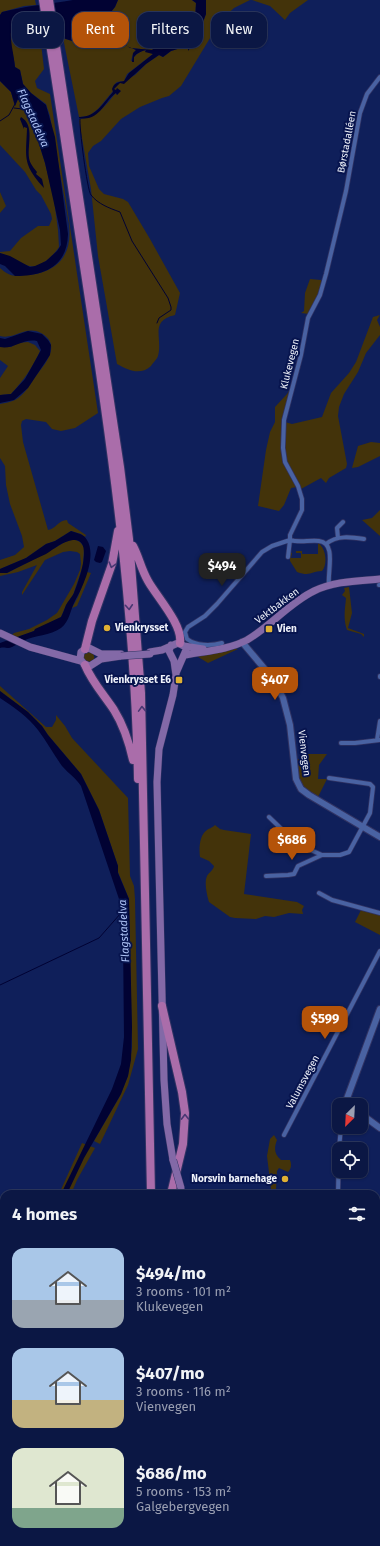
<!DOCTYPE html>
<html lang="en">
<head>
<meta charset="utf-8">
<style>
  body { margin:0; font-family:"Fira Sans",sans-serif; background:#14204b; color:#f1f3f6; height:100vh; display:flex; flex-direction:column; font-size:15px; white-space:nowrap }
  * { box-sizing:border-box; margin:0 }
  p { font-size:13px; color:#9a9fb2 }
  .icon { flex:none; width:22px; height:22px; fill:none; stroke:currentColor; stroke-width:2; stroke-linecap:round; stroke-linejoin:round }
  .map { position:relative; flex:1; overflow:hidden }
  .drawer { position:absolute; left:0px; top:1190px; width:380px; height:356px; display:flex; flex-direction:column; background:#0b1744; border-radius:12px 12px 0 0; box-shadow:0 1px 3px #0004,0 0 0 1px #2b365d }
  .drawer>* { flex:none }
  .guide { position:absolute; left:12px; top:12px; width:356px; height:36px; display:flex; gap:8px }
  .needle { width:26px; rotate:204deg }
  .controls { position:absolute; left:332px; top:1098px; display:grid; gap:8px }
  .controls a { display:grid; place-items:center; width:36px; height:36px; border-radius:8px; background:#0b1744; box-shadow:0 1px 3px #0004,0 0 0 1px #2b365d; font-size:20px }
  .price { position:absolute; translate:-50% -34px; padding:0 9px; border-radius:8px; background:#b45309; color:#fff; font-size:13px; line-height:26px; filter:drop-shadow(0 1px 2px #0008) }
  .price::after { content:''; position:absolute; left:50%; top:24px; width:12px; height:9px; margin-left:-6px; background:inherit; clip-path:polygon(0 0,100% 0,50% 100%) }
  .price.on { background:#222; color:#fff }
  ul { padding:0; list-style:none }
  li { display:flex; align-items:center; gap:12px; height:100px; padding:0 12px }
  li span { display:grid; place-items:center; flex:none; width:112px; height:80px; border-radius:12px; color:#555 }
  li>.icon { margin-inline-start:auto }
  span .icon { width:48px; height:48px; fill:#fffc; stroke-width:1 }
  li b { font-size:17px }
  h2 { display:flex; justify-content:space-between; align-items:center; height:48px; padding:0 12px; font-size:17px }
  .tag { padding:0 14px; border-radius:12px; background:#0b1744; box-shadow:0 1px 3px #0004,0 0 0 1px #2b365d; font-size:14px; line-height:36px }
  .tag.on { background:#b45309; color:#fff }
  .map>svg:first-child { display:block }
  .green { fill:#43330a }
  .water { fill:#010233 }
  .lines { fill:none; stroke-linecap:round; stroke-linejoin:round }
  .stream { stroke:#010233; stroke-width:1 }
  .minor-casing { stroke:#313363; stroke-width:5.5 }
  .secondary-casing { stroke:#313363; stroke-width:8 }
  .primary-casing { stroke:#313363; stroke-width:8 }
  .motorway-casing { stroke:#313363; stroke-width:10 }
  .minor { stroke:#4962a2; stroke-width:4 }
  .secondary { stroke:#4962a2; stroke-width:6 }
  .primary { stroke:#8369a7; stroke-width:7 }
  .motorway { stroke:#aa6daa; stroke-width:8 }
  .primary-bridge-casing { stroke:#313363; stroke-width:8; stroke-linecap:butt }
  .primary-bridge { stroke:#8369a7; stroke-width:7 }
  .oneway { stroke:#483873 }
  .poi-dot { fill:#dfb034; stroke:#07144e; stroke-width:1.5 }
  .labels { text-anchor:middle; dominant-baseline:central; stroke-width:4; stroke-linejoin:round; paint-order:stroke }
  .street-label { font-size:10px; fill:#eff2fa; stroke:#07144e }
  .poi-label { font-size:10px; font-weight:bold; fill:#eff2fa; stroke:#07144e; text-anchor:start }
  .water-label { font-size:11px; font-style:italic; fill:#aec3f6; stroke:#07144e }
</style>
</head>
<body>
<div class="map">
<svg width="380" height="1546" viewBox="0 0 380 1546">
  <rect width="100%" height="100%" fill="#0f1f5a"/>
  <path class="green" d="M0 0H35L36 5 24 6 2 12 0 15Z
    M118 0H192L196 3 195 21 188 32 182 31 181 37 173 42 171 40 170 44H165V46L159 44 152 50 130 48 123 44 136 50 133 54 131 61H134V57L137 54 144 50 153 54 127 74 124 81 117 82 114 85 113 91 98 109 89 116 79 117 63 38 72 41 76 35 87 30 111 12 115 7Z
    M206 0H250L234 8 221 20 181 86 169 96 162 98 140 107 121 119 101 141 93 146 88 153 89 166 99 189 104 194 123 199 128 202 150 239 180 293 175 315C149 321 163 338 158 356 157 359 153 363 151 366 140 376 128 370 117 364L98 256 91 189 79 121 80 119C96 117 104 108 114 95L116 93 117 95 120 91H114V89L118 84 135 75 146 64 159 55 163 57 171 51 187 46 189 50 198 35 206 14Z
    M252 0H308L290 13 285 20 270 6Z
    M22 19H34L39 26 44 69 35 81 37 88 50 94 98 413 75 428 61 431 52 429 46 422 26 419 22 421 21 425 23 442 48 530C56 529 58 520 67 520L68 523 86 535 85 537 81 534 71 531 55 541 46 544 26 558 0 569V560L15 555 24 547 22 536 10 504 6 485 5 466 0 458V404C5 403 11 402 15 400 24 395 30 385 35 377 44 365 63 345 41 333 25 325 15 340 0 336V268C9 276 14 277 25 275 30 274 35 275 40 273 64 266 72 248 69 224L50 116 46 104 31 93 23 84 20 70 15 67C13 45 0 31 22 19Z
    M0 81 11 92 15 106 18 99 34 128 45 163 54 200 58 230 59 247C53 256 40 269 29 266 19 264 10 256 0 253V252L10 251 21 238 38 226H49L52 219 51 214 41 195 36 190 25 172 0 145Z
    M0 192 6 206 0 213Z
    M310 279 321 280 322 282 316 299 309 314 301 313 304 311 305 293Z
    M380 315 377 320 380 327V335L366 353 358 372 344 394 339 407 338 416 347 464 346 468 329 478 326 483 321 478 301 489 287 462 284 447 285 422 292 424 322 417 331 393 349 373 356 362 373 317Z
    M28 342 35 345 40 351C33 367 23 381 11 394L0 395V378L8 366 0 360V347H11L18 343Z
    M290 389 285 412 283 455 297 487 291 488 284 505 279 511 258 506 266 450 270 432 275 422V407L287 394Z
    M371 442 380 443V456L358 467 352 468 358 446Z
    M380 510V536L362 520 372 518Z
    M74 539 80 542 84 547 83 565 73 595 66 605 61 617 34 631 15 638 11 636 14 633 29 629 47 620 57 613 74 584 80 570 81 564 80 554 77 552 70 551 63 552 45 560 22 595V592L37 565 18 572 0 576V573H7L46 553 65 542Z
    M318 543C326 548 328 564 322 571 311 571 311 577 297 572L290 561V552L292 553 291 558H301V553H296V551H302V554H318Z
    M87 572 91 573 77 606 72 608 78 597Z
    M349 587 352 613 348 628 364 634V637L361 634 347 630C343 618 345 610 346 598L342 595 345 591 344 588Z
    M234 648 238 649 208 663 195 655Z
    M89 651C93 654 95 655 94 659L88 663 83 659 84 653Z
    M0 686 46 727H52L56 720V715L65 726 72 738 128 798 130 876 134 886 135 899 138 1049 128 1085 100 1144 94 1141 120 1096 128 1076 132 1047 129 899 118 872V866L99 810 81 774 48 735 42 726 28 712 0 691Z
    M308 754H327L319 765 318 779H327L317 799C298 787 299 782 295 761L298 759 304 760Z
    M215 825 220 829 224 830 251 834 244 894 297 902 304 906 302 910 303 914 289 913 274 917 265 916 256 919 235 918 230 917 209 902C207 895 204 883 207 876 209 872 213 871 214 866L209 861 200 857C199 850 199 835 207 830 210 828 212 828 215 825Z
    M361 910 380 915V935L355 922Z
    M274 1135 277 1140C274 1148 274 1154 281 1160H290C292 1165 291 1169 288 1172L279 1168 277 1171 276 1190 275 1192 271 1189 267 1156 270 1139Z
    M82 1143 95 1148 77 1180 71 1194H59Z
    M92 1542H221L213 1546H92Z"/>
  <path class="water" d="M73 0H118L115 7 111 12 98 24 76 35 72 41 63 38 59 26 56 24 40 26 34 19C0 17 13 43 15 67L20 70 23 84 31 93 46 105 55 137 68 234C67 267 44 276 15 276L5 266 0 264V253L10 256 30 267 35 266 46 261 57 251 61 245 60 230 45 163 34 128 18 99 15 106 11 92 0 81V15L2 12C26 6 49 4 73 0Z
    M192 0H206V14L198 35 188 51V47L187 46 171 51 163 57 159 55 146 64 124 84 120 83 114 89 116 90 117 88 121 91 117 95 116 93C104 101 100 122 79 118V117C95 118 104 102 113 92L112 89C114 83 118 82 124 81L129 73 153 54 145 52 146 50C141 51 137 53 134 57V62H132L133 53 136 50 122 44H124L130 48 152 50 161 42 165 46V44H169L171 40 173 42 181 37 182 31H185V29L188 28V32L195 21 196 3Z
    M21 117C35 125 27 145 29 158 30 164 34 168 37 172L36 174 42 179 44 188C22 164 26 158 27 128L24 127V129L20 119Z
    M28 331 42 334 48 340 51 345 50 355 28 388 14 400 0 403V395L11 394 25 379 41 350 37 341C23 338 13 350 0 347V338L5 339Z
    M71 531C77 533 84 534 87 540 97 556 83 587 75 601 70 610 70 621 61 628 50 636 35 635 23 641 18 643 14 647 9 648 5 648 4 647 0 648V643L34 631 35 629 61 617C63 613 64 610 66 605 68 601 72 597 74 593 78 583 95 538 73 540 63 541 54 549 46 554 33 560 20 566 7 573H0V569L26 558 46 544 55 541Z
    M98 546 103 547 106 551 102 562 100 563 96 562 94 560Z
    M0 691 28 712 42 726 48 735 81 774 99 810 118 866V873L129 899 132 1027 131 1060 128 1076 121 1094 84 1158 67 1194H61L112 1089 121 1064 124 1037 123 936 120 902 81 786C76 778 69 774 62 766 54 755 47 742 38 730 28 717 14 707 0 698Z"/>
  <g class="lines">
    <path class="stream" d="M14 108 22 109
      M80 119C79 126 87 190 91 195 98 204 109 208 120 212L132 241 168 298 171 307V310L159 318 157 323
      M0 121 9 115 15 104
      M0 985 99 938 121 913"/>
    <defs>
      <path id="minor" d="M338 538 337 528 343 522
        M326 544C337 535 351 537 364 539
        M379 585H380
        M329 586C327 572 337 543 319 541 309 540 299 543 290 540V535L302 510V499L298 486 285 462 283 448 284 420 301 355 308 318 320 295 326 274 346 191 360 113 367 94 380 77
        M222 643C211 646 196 646 187 639L185 632 188 627 205 616 217 604 262 552 272 546 290 540 288 557
        M380 676V677
        M377 740 380 721
        M341 743H355L380 740
        M269 817 297 844 322 855
        M266 876 288 875 294 874 298 866 322 855H340L349 852 370 813 373 787 370 784 329 778
        M319 893 332 900 380 913
        M284 1135 380 951
        M339 1149 341 1127
        M338 1194 339 1149
        M376 1493 380 1504"/>
      <path id="secondary" d="M242 642 274 680 283 698 290 725 296 779 301 789 309 795 380 837
        M350 1105 346 1101 349 1093 380 1009
        M361 1114 380 1128"/>
      <path id="primary" d="M0 633 30 647 81 661
        M171 645 169 651 174 661 176 675 173 695 159 749 157 782 164 1080 167 1124 173 1160
        M150 652 162 650 178 643 184 646 203 649
        M121 654H101L89 648 85 649 81 652 80 659 84 664 90 666 101 659 121 656
        M185 655C205 651 228 650 247 640 271 626 289 603 314 591 334 581 358 581 380 579
        M176 673 186 650
        M376 1532 380 1539"/>
      <path id="motorway" d="M43 0C58 91 71 182 85 273 111 441 135 609 138 779
        M49 0 120 467 129 539 141 693 151 1194
        M133 546C139 557 141 569 148 581 157 597 183 625 180 643
        M85 649 92 621 112 564 118 531
        M85 665C92 682 104 695 114 710 124 726 129 742 133 760
        M162 1006 182 1092 185 1113 183 1144 171 1194
        M75 1546V1542
        M81 1546V1542"/>
    </defs>
    <use href="#minor" class="minor-casing"/>
    <use href="#secondary" class="secondary-casing"/>
    <use href="#primary" class="primary-casing"/>
    <use href="#motorway" class="motorway-casing"/>
    <use href="#minor" class="minor"/>
    <use href="#secondary" class="secondary"/>
    <use href="#primary" class="primary"/>
    <use href="#motorway" class="motorway"/>
    <defs>
      <path id="primary-bridge" d="M121 656 150 654
        M173 1160 181 1188"/>
    </defs>
    <use href="#primary-bridge" class="primary-bridge-casing"/>
    <use href="#primary-bridge" class="primary-bridge"/>
  </g>
  <defs><path id="oneway-chevron" d="M-2-3.5L2.5 0L-2 3.5" fill="none" stroke-width="1.6" stroke-linecap="round" stroke-linejoin="round"/></defs>
  <g class="oneway">
    <use href="#oneway-chevron" transform="translate(112 565) rotate(106)"/>
    <use href="#oneway-chevron" transform="translate(129 607) rotate(86)"/>
    <use href="#oneway-chevron" transform="translate(142 709) rotate(-92)"/>
    <use href="#oneway-chevron" transform="translate(185 1117) rotate(-91)"/>
  </g>
  <g class="poi-dot">
    <circle cx="107" cy="628" r="4"/>
    <rect x="265" y="625" width="8" height="8" rx="2"/>
    <rect x="175" y="676" width="8" height="8" rx="2"/>
    <circle cx="285" cy="1179" r="4"/>
  </g>
  <g class="labels">
    <g class="street-label">
      <text transform="translate(347 142) rotate(-79)">Børstadalléen</text>
      <text transform="translate(290 364) rotate(-76)">Klukevegen</text>
      <text transform="translate(277 606) rotate(-37)">Vektbakken</text>
      <text transform="translate(304 753) rotate(83)">Vienvegen</text>
      <text transform="translate(303 1082) rotate(-62)">Valumsvegen</text>
    </g>
    <g class="poi-label">
      <text x="115" y="628">Vienkrysset</text>
      <text x="277" y="629">Vien</text>
      <text x="171" y="680" text-anchor="end">Vienkrysset E6</text>
      <text x="277" y="1179" text-anchor="end">Norsvin barnehage</text>
    </g>
    <g class="water-label">
      <text transform="translate(33 118) rotate(66)">Flagstadelva</text>
      <text transform="translate(124 931) rotate(-93)">Flagstadelva</text>
    </g>
  </g>
</svg>
<div class="controls">
<a><svg class="needle" viewBox="-14 -14 28 28"><path d="M0-13l5 13h-10z" fill="#e53935"/><path d="M0 13l5-13h-10z" fill="#9a9fb2"/></svg></a>
<a><svg class="icon" aria-label="locate" viewBox="0 0 24 24"><circle cx="12" cy="12" r="6"/><path d="M12 2v4M12 18v4M2 12h4M18 12h4"/></svg></a>
</div>
<b class="price on" style="left:222px;top:587px">$494</b>
<b class="price" style="left:275px;top:701px">$407</b>
<b class="price" style="left:292px;top:861px">$686</b>
<b class="price" style="left:325px;top:1040px">$599</b>
<div class="guide">
<a class="tag">Buy</a>
<a class="tag on">Rent</a>
<a class="tag">Filters</a>
<a class="tag">New</a>
</div>
<section class="drawer">
<h2>4 homes<svg class="icon" aria-label="filters" viewBox="0 0 24 24"><path d="M4 7h16M4 17h16"/><circle cx="9" cy="7" r="2"/><circle cx="15" cy="17" r="2"/></svg></h2>
<ul>
<li><span style="background:linear-gradient(#a9c7e8 65%,#9aa5b1 0)"><svg class="icon" aria-label="home" viewBox="0 0 24 24"><path d="M3 11l9-7 9 7M6 9v11h12V9"/></svg></span><div><b>$494/mo</b><p>3 rooms · 101 m²</p><p>Klukevegen</p></div></li>
<li><span style="background:linear-gradient(#a9c7e8 65%,#c2b280 0)"><svg class="icon" aria-label="home" viewBox="0 0 24 24"><path d="M3 11l9-7 9 7M6 9v11h12V9"/></svg></span><div><b>$407/mo</b><p>3 rooms · 116 m²</p><p>Vienvegen</p></div></li>
<li><span style="background:linear-gradient(#dfe7d0 75%,#7fa58c 0)"><svg class="icon" aria-label="home" viewBox="0 0 24 24"><path d="M3 11l9-7 9 7M6 9v11h12V9"/></svg></span><div><b>$686/mo</b><p>5 rooms · 153 m²</p><p>Galgebergvegen</p></div></li>
</ul>
</section>
</div>
</body>
</html>
